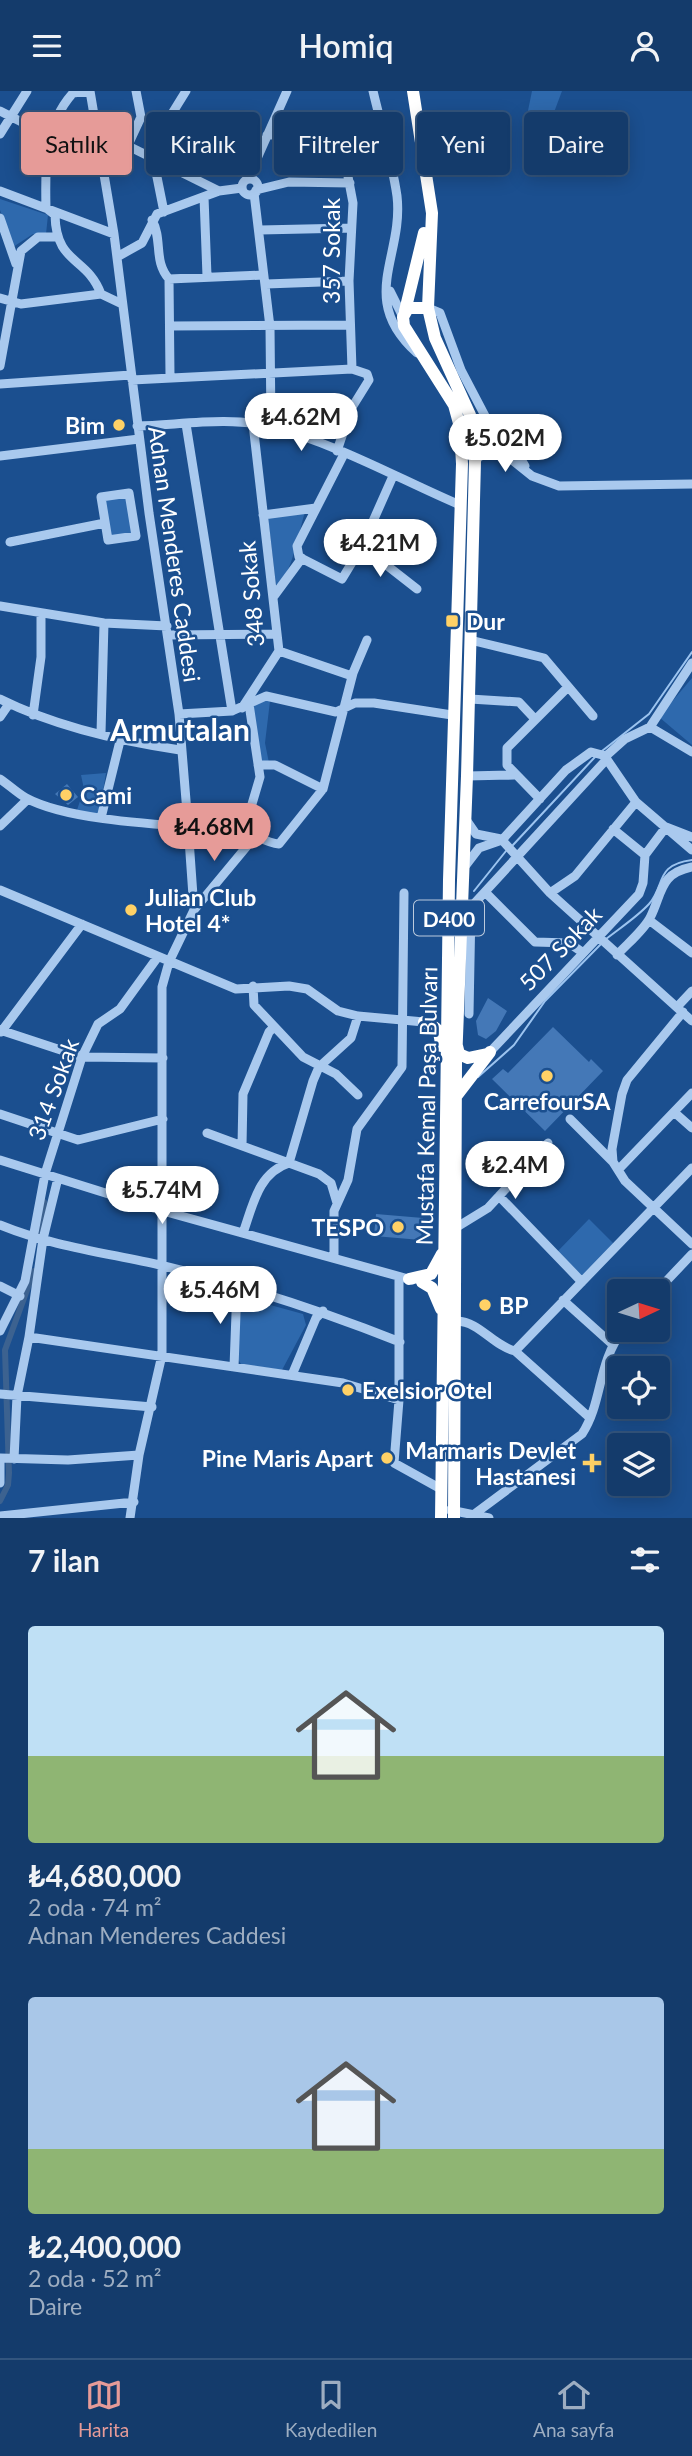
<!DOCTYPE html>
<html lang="tr">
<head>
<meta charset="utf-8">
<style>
  body { margin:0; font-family:Lato,sans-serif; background:#1d4271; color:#f1f3f6; height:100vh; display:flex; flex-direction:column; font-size:26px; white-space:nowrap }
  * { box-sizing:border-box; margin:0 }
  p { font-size:23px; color:#9dadc1 }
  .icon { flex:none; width:38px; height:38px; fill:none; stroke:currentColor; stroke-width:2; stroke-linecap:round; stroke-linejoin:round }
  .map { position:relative; height:1427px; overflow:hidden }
  .drawer { display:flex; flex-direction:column; background:#143b6b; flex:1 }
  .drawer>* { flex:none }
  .hud { position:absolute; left:21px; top:21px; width:651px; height:63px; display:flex; gap:14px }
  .needle { width:46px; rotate:86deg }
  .fabs { position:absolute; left:607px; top:1188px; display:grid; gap:14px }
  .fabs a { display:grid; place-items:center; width:63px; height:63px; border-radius:7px; background:#143b6b; box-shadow:0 4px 18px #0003,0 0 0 2px #33557e; font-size:35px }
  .price { position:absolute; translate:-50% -60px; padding:0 16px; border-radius:24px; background:#fff; color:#222; font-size:23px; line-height:46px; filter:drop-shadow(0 2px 4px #0008) }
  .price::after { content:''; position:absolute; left:50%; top:42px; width:21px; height:16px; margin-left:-10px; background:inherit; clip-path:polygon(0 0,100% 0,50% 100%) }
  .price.on { background:#e69b98; color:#111 }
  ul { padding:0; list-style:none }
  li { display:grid; align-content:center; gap:14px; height:371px; padding:0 28px }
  li span { display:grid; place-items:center; height:217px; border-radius:7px; color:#555 }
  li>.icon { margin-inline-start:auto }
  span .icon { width:126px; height:126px; fill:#fffc; stroke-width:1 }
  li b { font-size:30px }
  h2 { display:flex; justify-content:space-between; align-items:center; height:84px; padding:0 28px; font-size:30px }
  .tag { padding:0 24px; border-radius:7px; background:#143b6b; box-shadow:0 4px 18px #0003,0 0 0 2px #33557e; font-size:24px; line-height:63px }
  .tag.on { background:#e69b98; color:#111 }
  header { display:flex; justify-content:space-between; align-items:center; height:91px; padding:0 28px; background:#143b6b; font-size:32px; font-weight:600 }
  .dock { display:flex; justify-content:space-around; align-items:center; height:98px; border-top:2px solid #33557e; background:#143b6b; font-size:19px; color:#9dadc1 }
  .dock a { display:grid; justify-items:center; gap:4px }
  .dock .on { color:#e69b98 }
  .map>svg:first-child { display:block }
  .green { fill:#2e69ad }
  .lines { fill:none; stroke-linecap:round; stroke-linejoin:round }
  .stream { stroke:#9cc4f0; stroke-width:2 }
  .canal { stroke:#3c6290; stroke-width:6 }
  .building { fill:#4478b7 }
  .minor { stroke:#a9c9ee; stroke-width:9 }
  .highway { stroke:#fff; stroke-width:12 }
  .poi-dot { fill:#ffd166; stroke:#1b4f8f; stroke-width:2.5 }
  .labels { text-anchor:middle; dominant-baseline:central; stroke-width:5; stroke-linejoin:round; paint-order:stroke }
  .shield { fill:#1b4f8f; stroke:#bbcadd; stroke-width:2 }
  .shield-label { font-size:21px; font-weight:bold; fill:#fff }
  .street-label { font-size:23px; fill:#fff; stroke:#1b4f8f }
  .poi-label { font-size:23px; font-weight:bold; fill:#fff; stroke:#1b4f8f; text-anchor:start }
  .district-label { font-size:30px; font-weight:bold; fill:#fff; stroke:#1b4f8f }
</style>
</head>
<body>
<header><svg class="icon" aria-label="menu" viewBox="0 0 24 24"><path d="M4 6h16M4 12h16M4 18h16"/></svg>Homiq<svg class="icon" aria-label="person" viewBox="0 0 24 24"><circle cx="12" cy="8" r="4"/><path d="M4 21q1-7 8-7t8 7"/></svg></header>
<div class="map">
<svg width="692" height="1427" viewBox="0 0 692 1427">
  <rect width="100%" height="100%" fill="#1b4f8f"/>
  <path class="green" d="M532 0H562L544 48 522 49Z
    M0 108 48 124 46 143H33L13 156 0 119Z
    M128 403 134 444 108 449 102 408Z
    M305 421C299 439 292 486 276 494L268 426Z
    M692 587V654L659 626Z
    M264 608 270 610 265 652 269 672H259L252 618 255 611Z
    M106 682 99 724 77 719 84 698 81 684Z
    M589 1128 616 1155 583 1188 557 1161Z
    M238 1205 303 1223 306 1234 282 1279 241 1273 235 1264Z"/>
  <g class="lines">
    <path class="stream" d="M602 660 649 623 692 561
      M513 754 595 666
      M474 800 506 760
      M606 848C620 837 637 826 649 813 666 794 654 774 692 769
      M478 986 514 954 545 910 602 852"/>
    <path class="canal" d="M39 1149 44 1111
      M0 1410 8 1394 9 1382 5 1259 34 1180"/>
  </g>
  <path class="building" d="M67 693 78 706 68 714 55 703Z
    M488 907 507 920 496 940 486 948 478 944 476 930Z
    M553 936 589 971 591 968 603 980 545 1040 492 988 503 978 508 982Z
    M376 1123 423 1127 421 1149 374 1145Z"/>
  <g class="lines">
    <path class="minor" d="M90 0 114 143 149 422 179 623 188 734 194 819 169 871 162 896V1264L139 1364 130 1427
      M90 0 73 2C44 34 45 76 46 117L55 124C56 174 87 165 101 203
      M373 0C381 34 392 70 397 105 404 166 357 208 417 262
      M0 20 49 45 106 44 219 100
      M0 43 27 0
      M340 43 353 112 349 190 352 278
      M267 44 340 43 382 39
      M128 54 141 26 136 0
      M147 63 186 0
      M153 66 164 121
      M248 88 287 0
      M242 96a8 8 0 1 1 16 0a8 8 0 1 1-16 0Z
      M256 99 289 91 350 92
      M0 100 114 143
      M254 102 270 236 271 335
      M204 106 207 185
      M0 127 16 173
      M152 129C163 149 153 170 169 188L170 285
      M260 139 350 137
      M117 166 142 152 157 123 219 100 242 97
      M169 188 263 184
      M266 193 349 190
      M390 200 403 226
      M0 207 21 213 101 203 122 213
      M428 217 440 222 461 279 505 363
      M170 235 350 234
      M0 275 21 160 38 146H56
      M132 289 352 278 367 283 369 289 351 318 337 360
      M0 293 131 284
      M491 331 509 348 525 375
      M186 333 232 620
      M137 335C180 334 230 325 271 336 336 352 399 388 460 414
      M344 363 297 455 299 466 342 488 362 455 393 385
      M0 365 139 348
      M475 370 486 360H501L532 385 559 395 692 393
      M129 402 136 445 108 449 101 406Z
      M263 424 316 417
      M10 451 105 432
      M362 455 417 498
      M274 505 302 467
      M0 515 104 532 167 535
      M168 544 277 543
      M470 549 544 567 593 625
      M279 560 352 585
      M0 608C56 636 119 650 180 659
      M470 608 519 611 534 627
      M242 617 279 560 253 333
      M179 623 232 620 266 605 336 621 355 612H374L452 624
      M33 624 41 566V522
      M0 626 9 613
      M650 636 692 661
      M101 642 104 532
      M606 665 625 648 650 636 692 572
      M606 667 636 711 692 759
      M258 674H275L323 698
      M467 685 514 684
      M0 688C9 694 17 702 26 707 74 733 187 734 244 740 257 744 266 752 279 753L323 698 353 582 367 549
      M540 708 507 674V657L568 596
      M101 727 120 650
      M467 730 476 743 501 748
      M0 735 28 708
      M613 738 645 764
      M244 740 260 686 249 613
      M502 749 550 802 692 930
      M502 749 566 679 591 661 606 665
      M466 774 479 757 502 749
      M0 799 236 898 289 895 307 898 338 920 358 925 424 931
      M485 801 535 851 569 852 582 861
      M550 802 575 785 636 711
      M194 819 257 743
      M649 829 692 862
      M617 864C627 853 643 840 650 827 663 801 659 783 692 776
      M253 895 254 914 303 966 336 983 358 1004
      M677 916 692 900
      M683 921 627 989 622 1003 612 1058 613 1071 625 1090 692 1153
      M469 923 471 816 606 669
      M0 939 82 966 163 967
      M1 941 82 833
      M488 963 639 803 643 792 645 764 666 736 692 746
      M674 1021 692 1037
      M0 1023 78 1049 163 1028
      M570 1028 613 1071
      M207 1042 319 1083 331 1092 337 1112
      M242 1055 243 1003 269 941 274 936
      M0 1069 163 1120 412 1189
      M619 1078 692 1002
      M499 1105 582 1191
      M0 1134C51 1155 107 1162 160 1174 242 1194 322 1220 400 1251
      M457 1136 488 1117 548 1052
      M243 1142C253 1114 258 1082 289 1072L313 990 319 976 351 947 358 925
      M334 1167V1120L348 1089 357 1038 402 976 404 802
      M399 1186V1309L394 1372 441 1398
      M0 1195 20 1205
      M657 1200 692 1163
      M563 1209 612 1253
      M457 1230C480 1231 492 1254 515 1260L590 1327
      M0 1240 25 1190 45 1083 82 966 98 933 120 918 157 867
      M29 1246 343 1292 399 1309
      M515 1260 692 1077
      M234 1276 237 1196
      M292 1284 316 1227 323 1220
      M0 1303 152 1316
      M0 1367 68 1369 139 1364
      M14 1368 17 1305 29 1246 43 1148 58 1087
      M0 1392V1367
      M450 1419 489 1427
      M0 1425 134 1411
      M469 1427 582 1343C603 1311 597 1272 623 1239"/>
    <path class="highway" d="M413 0 432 122 428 217 435 247 470 324 475 370 467 685 456 972 454 1427
      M428 217H408L403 226 404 235 454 314 460 336 462 373 449 789 441 1427
      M405 220 424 142
      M424 931C438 936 440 940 441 955
      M457 955 459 963 468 967 487 963
      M457 1004 490 961
      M409 1188 431 1183 442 1163
      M422 1191 432 1197 441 1218"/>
  </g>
  <g class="poi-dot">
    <circle cx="119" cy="334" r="7"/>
    <rect x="445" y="523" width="14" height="14" rx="3.5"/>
    <circle cx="66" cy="704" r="7"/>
    <circle cx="131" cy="819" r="7"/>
    <circle cx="547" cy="985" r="7"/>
    <circle cx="398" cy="1136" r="7"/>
    <circle cx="485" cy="1214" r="7"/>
    <circle cx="348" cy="1299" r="7"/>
    <circle cx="387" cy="1367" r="7"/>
    <path d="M588.5 1361.5h7v7h7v7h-7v7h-7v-7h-7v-7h7z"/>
  </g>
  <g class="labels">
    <rect class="shield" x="414" y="809.5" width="70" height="35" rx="5"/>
    <g class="shield-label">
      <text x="449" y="827">D400</text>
    </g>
    <g class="street-label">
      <text transform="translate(331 160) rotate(-90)">357 Sokak</text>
      <text transform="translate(175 463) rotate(82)">Adnan Menderes Caddesi</text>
      <text transform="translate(251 503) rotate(-95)">348 Sokak</text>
      <text transform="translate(560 857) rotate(-46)">507 Sokak</text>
      <text transform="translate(53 998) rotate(-70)">314 Sokak</text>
      <text transform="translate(426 1015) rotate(-89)">Mustafa Kemal Paşa Bulvarı</text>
    </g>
    <g class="poi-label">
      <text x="105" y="334" text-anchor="end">Bim</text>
      <text x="466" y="530">Dur</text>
      <text x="80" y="704">Cami</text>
      <text x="145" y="806">Julian Club<tspan x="145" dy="26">Hotel 4*</tspan></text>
      <text x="547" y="1010" text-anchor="middle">CarrefourSA</text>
      <text x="384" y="1136" text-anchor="end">TESPO</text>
      <text x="499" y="1214">BP</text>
      <text x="362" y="1299">Exelsior Otel</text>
      <text x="576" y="1359" text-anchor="end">Marmaris Devlet<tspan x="576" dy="26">Hastanesi</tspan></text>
      <text x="373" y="1367" text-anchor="end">Pine Maris Apart</text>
    </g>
    <g class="district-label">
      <text x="180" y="638">Armutalan</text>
    </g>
  </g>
</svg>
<div class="fabs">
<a><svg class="needle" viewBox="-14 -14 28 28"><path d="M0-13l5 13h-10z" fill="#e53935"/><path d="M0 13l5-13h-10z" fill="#9dadc1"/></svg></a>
<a><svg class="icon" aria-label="locate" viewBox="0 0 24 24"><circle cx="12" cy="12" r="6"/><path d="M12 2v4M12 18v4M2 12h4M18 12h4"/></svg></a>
<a><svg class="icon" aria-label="layers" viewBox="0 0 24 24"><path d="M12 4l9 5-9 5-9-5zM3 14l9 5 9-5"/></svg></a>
</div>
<b class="price" style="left:301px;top:362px">₺4.62M</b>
<b class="price" style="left:505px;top:383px">₺5.02M</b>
<b class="price" style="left:380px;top:488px">₺4.21M</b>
<b class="price on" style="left:214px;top:772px">₺4.68M</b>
<b class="price" style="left:515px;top:1110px">₺2.4M</b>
<b class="price" style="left:162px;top:1135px">₺5.74M</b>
<b class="price" style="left:220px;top:1235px">₺5.46M</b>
<div class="hud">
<a class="tag on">Satılık</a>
<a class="tag">Kiralık</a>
<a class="tag">Filtreler</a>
<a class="tag">Yeni</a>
<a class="tag">Daire</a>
</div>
</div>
<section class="drawer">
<h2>7 ilan<svg class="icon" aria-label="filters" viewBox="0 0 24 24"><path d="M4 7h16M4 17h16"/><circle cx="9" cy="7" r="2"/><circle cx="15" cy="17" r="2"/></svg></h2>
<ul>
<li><span style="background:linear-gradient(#bfe0f5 60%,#8fb573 0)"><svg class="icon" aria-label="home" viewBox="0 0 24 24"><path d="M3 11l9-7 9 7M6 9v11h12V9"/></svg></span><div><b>₺4,680,000</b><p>2 oda · 74 m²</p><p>Adnan Menderes Caddesi</p></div></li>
<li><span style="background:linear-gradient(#a9c7e8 70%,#8fb573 0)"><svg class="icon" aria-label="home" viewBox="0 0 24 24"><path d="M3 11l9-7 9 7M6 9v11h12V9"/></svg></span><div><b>₺2,400,000</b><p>2 oda · 52 m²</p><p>Daire</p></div></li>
</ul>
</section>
<nav class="dock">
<a class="on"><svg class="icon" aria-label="map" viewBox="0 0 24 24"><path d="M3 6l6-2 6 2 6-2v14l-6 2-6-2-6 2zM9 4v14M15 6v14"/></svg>Harita</a>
<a><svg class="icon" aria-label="saved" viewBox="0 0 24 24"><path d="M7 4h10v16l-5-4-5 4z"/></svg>Kaydedilen</a>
<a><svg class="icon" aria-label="home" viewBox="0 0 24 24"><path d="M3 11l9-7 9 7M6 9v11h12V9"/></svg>Ana sayfa</a>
</nav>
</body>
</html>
